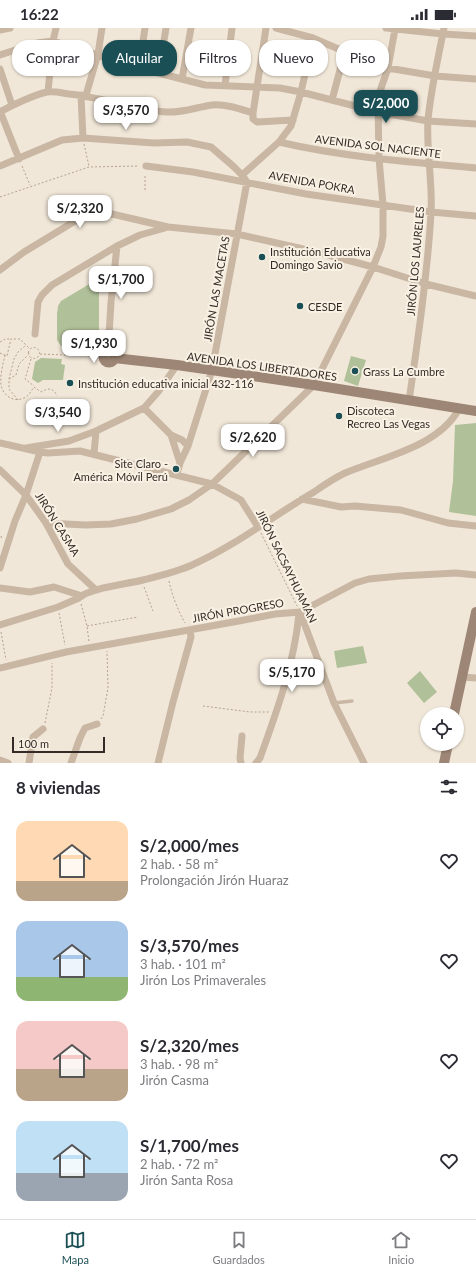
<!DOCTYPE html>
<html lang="es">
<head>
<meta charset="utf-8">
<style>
  body { margin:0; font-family:Lato,sans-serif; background:#f2f2f3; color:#2b2b33; height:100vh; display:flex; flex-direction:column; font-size:15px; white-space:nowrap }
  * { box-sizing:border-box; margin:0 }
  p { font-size:13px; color:#7c7c81 }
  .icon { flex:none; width:22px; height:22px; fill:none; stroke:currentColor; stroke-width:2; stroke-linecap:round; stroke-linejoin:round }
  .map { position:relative; height:735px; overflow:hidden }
  .drawer { display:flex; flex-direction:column; background:#fff; flex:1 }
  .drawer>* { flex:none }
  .hud { position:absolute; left:12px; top:12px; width:452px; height:36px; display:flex; gap:8px }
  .controls { position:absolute; left:420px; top:679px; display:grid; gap:8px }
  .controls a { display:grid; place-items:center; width:44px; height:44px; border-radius:50%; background:#fff; box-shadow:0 1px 3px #0004; font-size:20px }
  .scale { position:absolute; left:12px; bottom:10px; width:93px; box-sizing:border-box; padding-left:4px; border:2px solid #352b26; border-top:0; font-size:11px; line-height:14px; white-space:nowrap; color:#352b26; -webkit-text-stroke:3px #f9f1e4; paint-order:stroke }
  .price { position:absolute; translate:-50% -34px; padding:0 9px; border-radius:8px; background:#fff; color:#222; font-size:13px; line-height:26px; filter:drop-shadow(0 1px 2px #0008) }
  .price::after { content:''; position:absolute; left:50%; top:24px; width:12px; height:9px; margin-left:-6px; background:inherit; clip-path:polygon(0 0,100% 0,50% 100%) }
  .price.active { background:#1b4f56; color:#fff }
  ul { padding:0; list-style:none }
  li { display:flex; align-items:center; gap:12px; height:100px; padding:0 16px }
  li span { display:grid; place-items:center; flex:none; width:112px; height:80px; border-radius:12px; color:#555 }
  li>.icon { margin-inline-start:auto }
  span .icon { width:48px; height:48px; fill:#fffc; stroke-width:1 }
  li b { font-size:17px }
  h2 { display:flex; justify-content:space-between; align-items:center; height:48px; padding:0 16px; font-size:17px }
  .tag { padding:0 14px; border-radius:16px; background:#fff; box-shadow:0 1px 3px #0004; font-size:14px; line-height:36px }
  .tag.active { background:#1b4f56; color:#fff }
  .status { display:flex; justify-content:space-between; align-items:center; height:28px; padding:0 20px; background:#fff; direction:ltr }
  .status svg { height:11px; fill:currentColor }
  .tab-bar { display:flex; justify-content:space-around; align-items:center; height:56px; border-top:1px solid #e1e1e2; background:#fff; font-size:11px; color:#7c7c81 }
  .tab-bar a { display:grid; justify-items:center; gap:2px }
  .tab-bar .active { color:#1b4f56 }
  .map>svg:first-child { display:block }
  .green { fill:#b0c098 }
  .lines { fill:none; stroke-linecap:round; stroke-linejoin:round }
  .path { stroke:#b5a18e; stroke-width:1; stroke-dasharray:2 2; stroke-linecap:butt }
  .lane { stroke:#c9b7a4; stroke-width:3.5 }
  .street { stroke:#c9b7a4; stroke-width:7 }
  .secondary { stroke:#9d8675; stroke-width:10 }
  .poi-dot { fill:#1b4f56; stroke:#f9f1e4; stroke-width:1.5 }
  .labels { text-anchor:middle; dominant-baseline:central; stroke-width:4; stroke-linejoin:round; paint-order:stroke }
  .street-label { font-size:11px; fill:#352b26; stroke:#f9f1e4 }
  .poi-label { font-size:11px; fill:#352b26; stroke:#f9f1e4; text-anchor:start }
</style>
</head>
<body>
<div class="status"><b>16:22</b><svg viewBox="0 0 49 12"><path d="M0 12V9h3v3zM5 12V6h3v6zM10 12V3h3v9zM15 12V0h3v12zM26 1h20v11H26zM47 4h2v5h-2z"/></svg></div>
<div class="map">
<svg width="476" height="735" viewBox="0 0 476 735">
  <rect width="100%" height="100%" fill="#f1e7d8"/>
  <path class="green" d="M101 249 99 256V317L96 326H93L61 318 57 312V286L58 278 61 273Z
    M351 328 366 332 358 358 344 353Z
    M41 330 62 331 61 336 65 337 63 352H43L38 355 32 351 35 334Z
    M476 395V488L449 484 453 453 455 397Z
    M363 618 367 635 337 640 334 623Z
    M420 643 437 664 424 675 407 655Z"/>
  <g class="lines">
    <path class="path" d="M84 116 89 138
      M22 138 30 157
      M145 162V146
      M0 169 89 139 138 138
      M0 314 5 311H10
      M28.5 325a5.5 5.5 0 1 1 11 0a5.5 5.5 0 1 1-11 0Z
      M0 325 7 328 11 311H20L30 321
      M40 326 92 328 104 332
      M5 327C3 336 0 347 1 356 2 367 13 375 24 370 29 368 31 363 34 359L41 364C48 360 53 359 57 368
      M31 331 25 351 34 358
      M9 351 16 347 19 336 28 327
      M18 372 9 361V351L14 331 18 324 26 317
      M261 505 297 578
      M1 508 2 512
      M169 553C172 568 178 582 185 595
      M144 559 153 583
      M81 576 87 598 89 614
      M59 585 65 617
      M87 598 138 589
      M1 604 6 632
      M203 678 250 684H270
      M101 691 103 688 108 660 107 623
      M45 695 52 660V635"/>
    <path class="lane" d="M334 675 352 673"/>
    <path class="street" d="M276 0 313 10 357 29 388 40 435 48 476 51
      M386 0 443 6 476 8
      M0 2 10 0
      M0 27 37 15 53 13 139 40 205 57 280 60 301 64 378 84 428 93 476 96
      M139 40 145 0
      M0 41 12 77
      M159 45 166 0
      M182 51 191 0
      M225 57 232 0
      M48 64 53 13 56 0
      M81 67 83 110
      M86 67 98 26 102 0
      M332 72 345 23
      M0 83 19 131
      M0 84C12 77 34 67 47 64 54 63 62 65 69 66 102 69 134 82 167 84 182 85 197 79 212 77 227 76 240 81 253 85V91L257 94 293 92
      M253 85 266 0
      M279 114C343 129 410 134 476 140
      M0 138 62 112 83 110 154 115 187 114 211 119 233 138 242 147 247 154 212 342 188 418 180 435 177 446
      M146 138 193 144 306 166 431 184 476 188
      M242 147 279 114 291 98 301 64 313 10
      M0 242 24 224 85 187 99 186H112L168 199 237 206 321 225 373 239 426 256 476 268
      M35 306 38 274 42 267 52 257 117 218 140 207 165 200
      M108 324 111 274 117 218
      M409 373C418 311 427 249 431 186 433 156 426 122 428 92 431 61 438 30 444 0
      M144 380 171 407 182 412 188 418
      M171 407 180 435
      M0 415 40 424 48 425 80 423 212 456 241 472 258 499
      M26 420 69 413 96 403
      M94 426 96 403 144 380 158 364 177 337
      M0 442 26 467 46 495 68 536 96 562
      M302 471 341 479 355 478 401 482 448 495 476 498
      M46 495 86 497 111 496 137 491 171 481 189 472 212 456 314 357 373 239 381 219 383 208V177L379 130 378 76 379 66 388 40 395 1
      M0 540 15 493 26 467 40 424
      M0 560 30 564 54 559 82 568
      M300 584 334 675 364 735
      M0 597 58 579 79 570C88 560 128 556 143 552 159 548 176 544 192 537 235 518 273 488 314 464 324 457 334 450 345 445 383 429 438 419 459 381
      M0 640 66 624 239 593 275 586 300 584 355 555 369 551 400 548 456 545 476 547
      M462 649 476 650
      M0 732 8 735
      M29 735 33 709 43 701
      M71 735 80 710 85 700 97 696
      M158 735 173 674 191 609 190 602
      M241 735 240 730 242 708
      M256 735 260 730C277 683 294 636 299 586"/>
    <path class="secondary" d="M103.5 329a5.5 5.5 0 1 1 11 0a5.5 5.5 0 1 1-11 0Z
      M114 330 177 337 314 357 476 383
      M454 686 476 584
      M444 735 448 716"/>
  </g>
  <g class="poi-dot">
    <circle cx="262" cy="229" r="4"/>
    <circle cx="300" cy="278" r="4"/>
    <circle cx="355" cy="343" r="4"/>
    <circle cx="70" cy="355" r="4"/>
    <circle cx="339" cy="388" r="4"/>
    <circle cx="176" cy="441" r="4"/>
  </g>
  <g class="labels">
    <g class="street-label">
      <text transform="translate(378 118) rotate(7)">AVENIDA SOL NACIENTE</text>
      <text transform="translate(312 154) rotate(10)">AVENIDA POKRA</text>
      <text transform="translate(415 233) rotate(-85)">JIRÓN LOS LAURELES</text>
      <text transform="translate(216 261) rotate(-80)">JIRÓN LAS MACETAS</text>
      <text transform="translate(262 338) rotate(8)">AVENIDA LOS LIBERTADORES</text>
      <text transform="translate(58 496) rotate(58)">JIRÓN CASMA</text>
      <text transform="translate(287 538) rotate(64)">JIRÓN SACSAYHUAMAN</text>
      <text transform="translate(238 582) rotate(-10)">JIRÓN PROGRESO</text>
    </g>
    <g class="poi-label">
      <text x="270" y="223">Institución Educativa<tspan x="270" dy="13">Domingo Savio</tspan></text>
      <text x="308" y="278">CESDE</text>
      <text x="363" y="343">Grass La Cumbre</text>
      <text x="78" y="355">Institución educativa inicial 432-116</text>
      <text x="347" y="382">Discoteca<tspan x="347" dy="13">Recreo Las Vegas</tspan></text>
      <text x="168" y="435" text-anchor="end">Site Claro -<tspan x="168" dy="13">América Móvil Perú</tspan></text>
    </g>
  </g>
</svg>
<div class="controls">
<a><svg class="icon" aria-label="locate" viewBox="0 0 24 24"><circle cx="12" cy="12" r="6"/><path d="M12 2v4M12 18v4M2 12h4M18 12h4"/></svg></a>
</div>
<div class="scale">100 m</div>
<b class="price active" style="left:386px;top:96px">S/2,000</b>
<b class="price" style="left:126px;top:103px">S/3,570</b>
<b class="price" style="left:80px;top:201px">S/2,320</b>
<b class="price" style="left:121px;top:272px">S/1,700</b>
<b class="price" style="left:94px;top:336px">S/1,930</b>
<b class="price" style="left:58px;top:405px">S/3,540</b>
<b class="price" style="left:253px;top:430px">S/2,620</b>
<b class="price" style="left:292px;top:665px">S/5,170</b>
<div class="hud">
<a class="tag">Comprar</a>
<a class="tag active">Alquilar</a>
<a class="tag">Filtros</a>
<a class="tag">Nuevo</a>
<a class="tag">Piso</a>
</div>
</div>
<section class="drawer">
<h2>8 viviendas<svg class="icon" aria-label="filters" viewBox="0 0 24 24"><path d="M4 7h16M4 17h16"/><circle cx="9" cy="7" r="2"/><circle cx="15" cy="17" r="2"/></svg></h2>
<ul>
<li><span style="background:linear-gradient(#ffd9b3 75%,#b9a48a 0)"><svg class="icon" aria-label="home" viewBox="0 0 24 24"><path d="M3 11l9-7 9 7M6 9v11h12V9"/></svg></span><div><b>S/2,000/mes</b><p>2 hab. · 58 m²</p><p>Prolongación Jirón Huaraz</p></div><svg class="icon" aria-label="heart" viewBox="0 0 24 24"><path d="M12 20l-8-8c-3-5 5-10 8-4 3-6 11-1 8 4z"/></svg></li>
<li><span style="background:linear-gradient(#a9c7e8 70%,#8fb573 0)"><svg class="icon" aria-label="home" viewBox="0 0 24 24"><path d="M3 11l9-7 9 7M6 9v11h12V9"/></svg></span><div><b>S/3,570/mes</b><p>3 hab. · 101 m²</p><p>Jirón Los Primaverales</p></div><svg class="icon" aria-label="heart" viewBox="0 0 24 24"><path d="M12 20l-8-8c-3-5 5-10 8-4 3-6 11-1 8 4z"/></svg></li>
<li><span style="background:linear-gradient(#f6c9c9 60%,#b9a48a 0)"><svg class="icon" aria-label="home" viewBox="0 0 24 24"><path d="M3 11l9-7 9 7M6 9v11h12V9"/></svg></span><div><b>S/2,320/mes</b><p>3 hab. · 98 m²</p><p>Jirón Casma</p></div><svg class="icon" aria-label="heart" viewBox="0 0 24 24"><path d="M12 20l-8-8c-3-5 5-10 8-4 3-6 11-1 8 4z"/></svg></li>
<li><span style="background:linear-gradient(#bfe0f5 65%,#9aa5b1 0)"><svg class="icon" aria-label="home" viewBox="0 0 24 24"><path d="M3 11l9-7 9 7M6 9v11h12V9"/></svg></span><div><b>S/1,700/mes</b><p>2 hab. · 72 m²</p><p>Jirón Santa Rosa</p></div><svg class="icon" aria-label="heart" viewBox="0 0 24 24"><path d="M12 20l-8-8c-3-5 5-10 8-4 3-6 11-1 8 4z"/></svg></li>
</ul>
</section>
<nav class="tab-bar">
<a class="active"><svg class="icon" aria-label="map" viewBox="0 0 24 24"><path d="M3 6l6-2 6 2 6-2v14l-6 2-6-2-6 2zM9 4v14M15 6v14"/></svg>Mapa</a>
<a><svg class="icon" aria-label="saved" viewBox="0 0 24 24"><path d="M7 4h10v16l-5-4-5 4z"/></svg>Guardados</a>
<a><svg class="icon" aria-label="home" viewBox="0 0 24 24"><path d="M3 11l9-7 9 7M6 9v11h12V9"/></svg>Inicio</a>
</nav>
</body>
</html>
